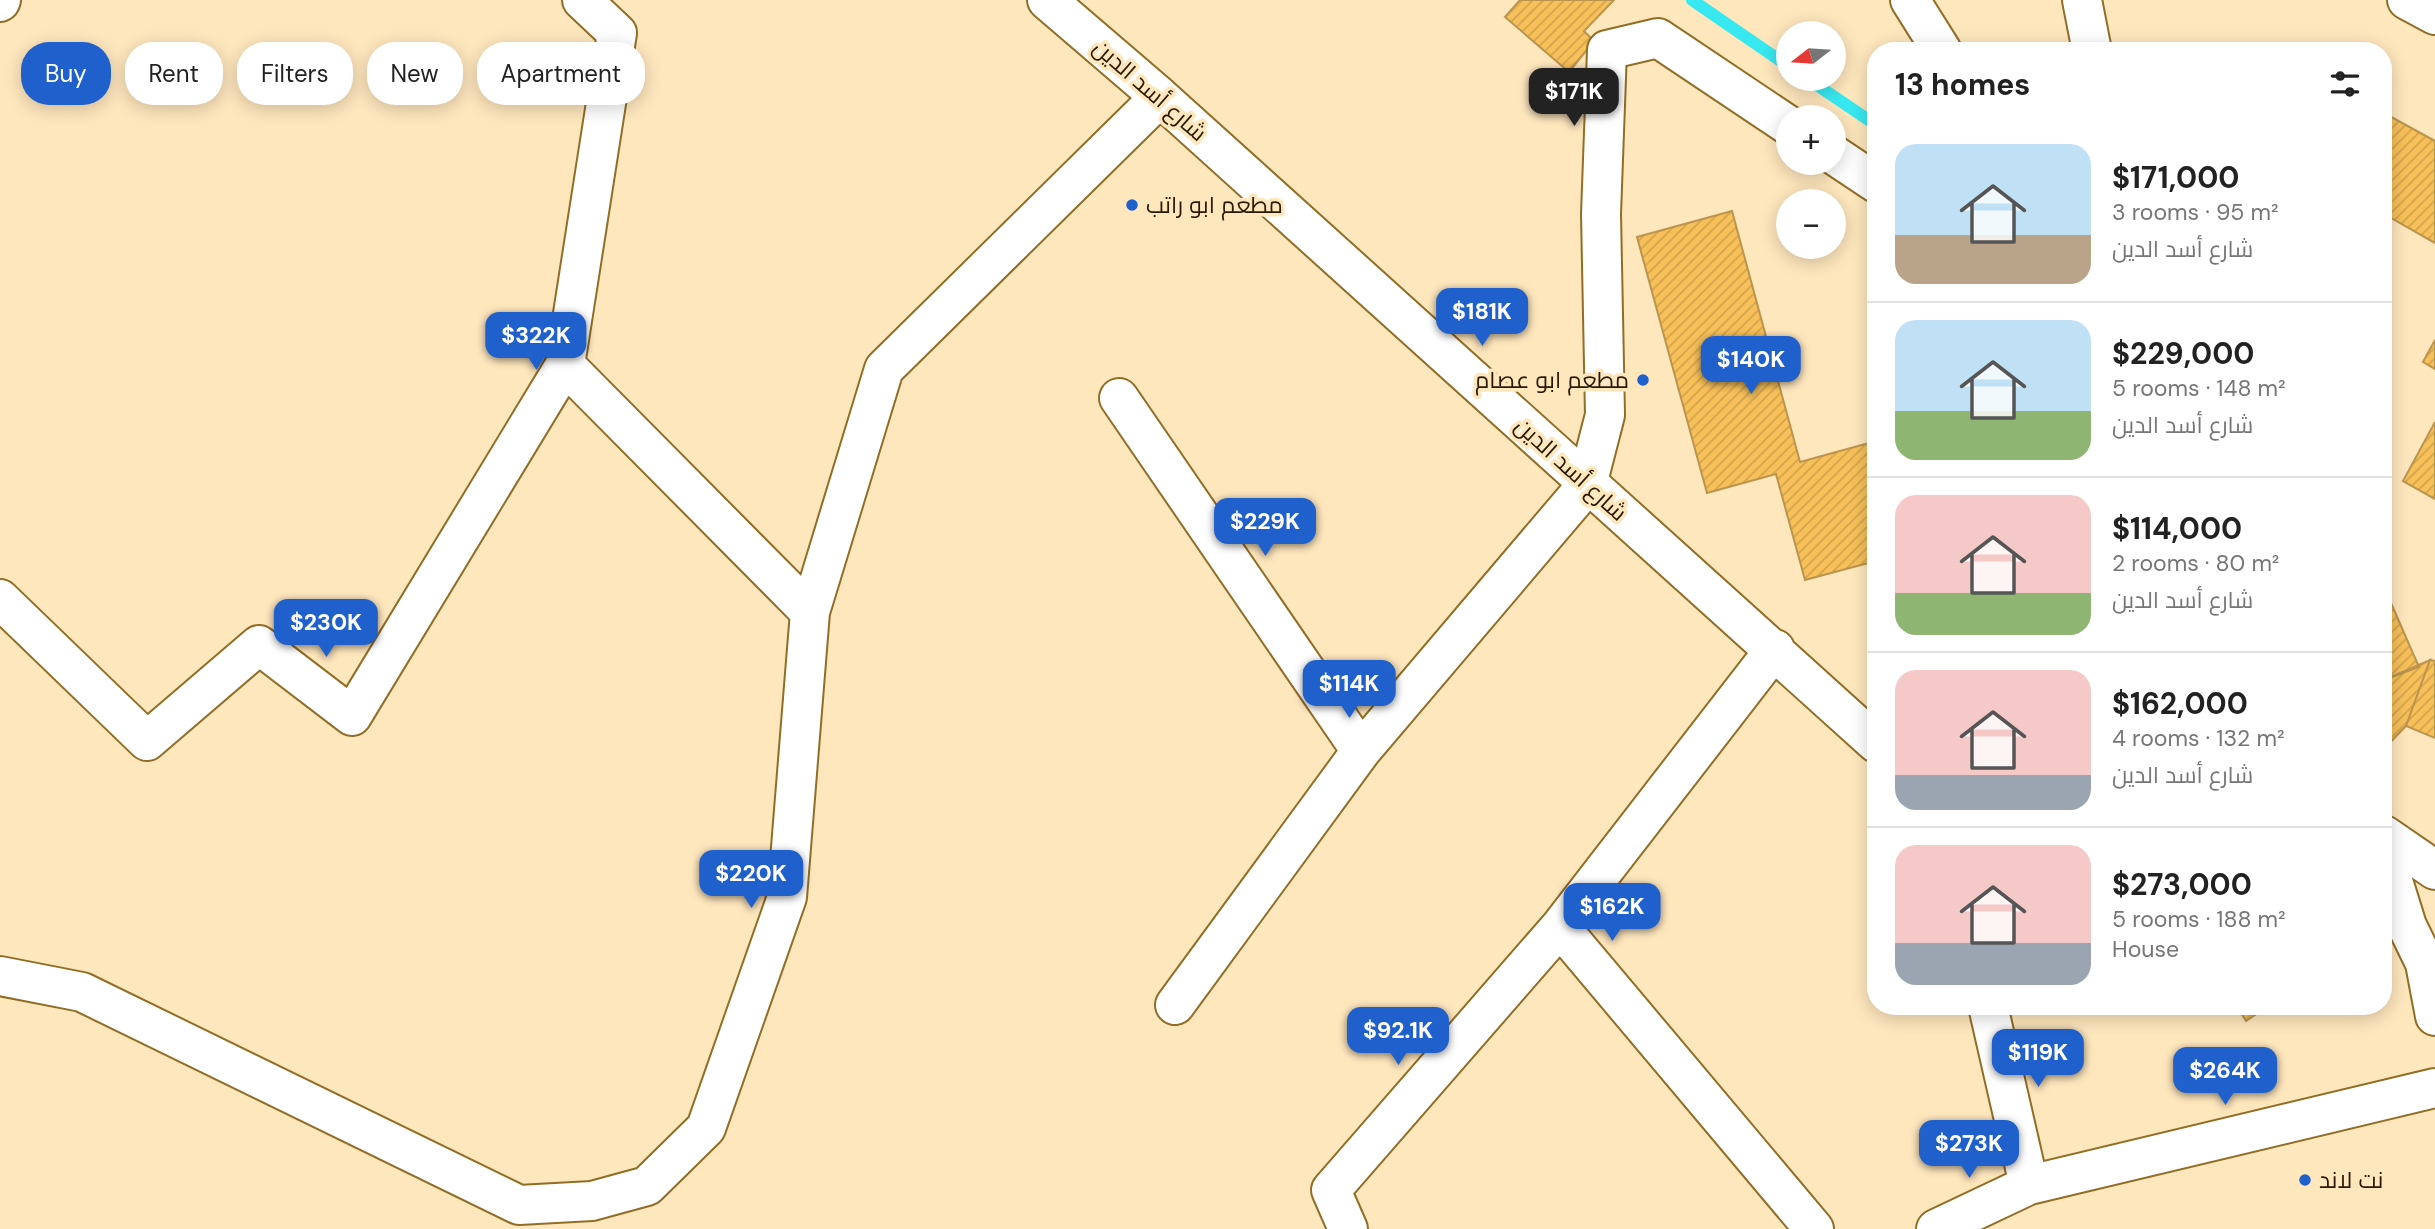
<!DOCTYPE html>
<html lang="en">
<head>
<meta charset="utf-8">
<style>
  body { margin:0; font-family:"DM Sans",Cairo,sans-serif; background:#f6f6f6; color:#222; height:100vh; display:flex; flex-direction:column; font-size:26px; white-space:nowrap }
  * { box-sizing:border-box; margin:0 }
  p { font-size:23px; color:#767676 }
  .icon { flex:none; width:38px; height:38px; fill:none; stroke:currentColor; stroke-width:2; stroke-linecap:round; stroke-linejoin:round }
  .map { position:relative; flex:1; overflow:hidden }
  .panel { position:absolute; left:1867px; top:42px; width:525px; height:973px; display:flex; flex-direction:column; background:#fff; border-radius:28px; box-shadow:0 4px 18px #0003 }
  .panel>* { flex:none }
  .guide { position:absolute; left:21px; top:42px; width:665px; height:63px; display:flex; gap:14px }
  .needle { width:46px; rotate:253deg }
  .buttons { position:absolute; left:1776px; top:21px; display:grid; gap:14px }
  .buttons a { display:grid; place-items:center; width:70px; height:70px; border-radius:50%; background:#fff; box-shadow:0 4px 18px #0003; font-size:35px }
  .price { position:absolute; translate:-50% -60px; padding:0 16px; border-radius:14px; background:#1f60cc; color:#fff; font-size:23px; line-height:46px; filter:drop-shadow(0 2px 4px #0008) }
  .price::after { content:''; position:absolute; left:50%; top:42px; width:21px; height:16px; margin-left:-10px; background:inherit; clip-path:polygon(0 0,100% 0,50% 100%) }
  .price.active { background:#222; color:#fff }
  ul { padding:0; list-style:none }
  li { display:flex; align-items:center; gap:21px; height:175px; padding:0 28px }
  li+li { border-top:2px solid #e0e0e0 }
  li span { display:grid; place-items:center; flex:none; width:196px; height:140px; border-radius:21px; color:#555 }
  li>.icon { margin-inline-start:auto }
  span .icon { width:84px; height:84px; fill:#fffc; stroke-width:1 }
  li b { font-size:30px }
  h2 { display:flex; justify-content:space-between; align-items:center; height:84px; padding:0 28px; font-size:30px }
  .chip { padding:0 24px; border-radius:28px; background:#fff; box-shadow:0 4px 18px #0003; font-size:24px; line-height:63px }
  .chip.active { background:#1f60cc; color:#fff }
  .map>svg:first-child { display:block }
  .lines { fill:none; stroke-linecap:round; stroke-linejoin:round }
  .stream { stroke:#38e8f1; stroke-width:12 }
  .building { fill:url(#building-hatch); stroke:#bb944e; stroke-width:2 }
  .street-casing { stroke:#926d25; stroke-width:42 }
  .secondary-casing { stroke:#926d25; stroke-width:42 }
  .street { stroke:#fff; stroke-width:38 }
  .secondary { stroke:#fff; stroke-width:38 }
  .poi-dot { fill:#1f60cc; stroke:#fee6bd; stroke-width:2.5 }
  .labels { text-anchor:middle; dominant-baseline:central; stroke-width:7; stroke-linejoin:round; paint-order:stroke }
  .street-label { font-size:23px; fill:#281900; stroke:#fee6bd }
  .poi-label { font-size:23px; fill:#281900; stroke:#fee6bd; text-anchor:start }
</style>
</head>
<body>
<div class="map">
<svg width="2435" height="1229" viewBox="0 0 2435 1229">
  <defs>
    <pattern id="building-hatch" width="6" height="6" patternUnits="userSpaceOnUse" patternTransform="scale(1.75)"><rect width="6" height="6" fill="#f7c059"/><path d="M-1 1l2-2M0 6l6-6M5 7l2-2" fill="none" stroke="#d4a44c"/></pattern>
  </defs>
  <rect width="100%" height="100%" fill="#fee6bd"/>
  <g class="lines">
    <path class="stream" d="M1692 0 1788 66
      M1808 79 1876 125"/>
  </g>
  <path class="building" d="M1520 0H1614L1584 31 1594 41 1569 72 1505 17Z
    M2384 113 2435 141V243L2384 214Z
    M1732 211 1800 462 1876 441V561L1805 580 1776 474 1707 493 1637 237Z
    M2435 340V369L2423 362Z
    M2435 422V499L2403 481Z
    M2384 587 2419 667 2384 680Z
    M2430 660 2406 726 2384 749V680Z
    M2430 660 2435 661V738L2406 726Z
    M2237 1006H2268L2246 1021Z"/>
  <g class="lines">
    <defs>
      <path id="street" d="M582 0 617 33 565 365 810 612
        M1047 0 1160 97 1876 743
        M0 2 1 0
        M1834 155 1876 183
        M1119 398 1361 751
        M0 599 147 741 259 645 352 716 565 365
        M1775 649 1560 927 1814 1229
        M2384 861 2394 884 2407 926 2425 963 2435 1016
        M0 976 82 992 519 1205 592 1201 647 1186 706 1128 787 897 810 612 884 369 1160 97
        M1175 1005 1361 751 1587 485 1605 415 1601 214 1607 50 1658 38 1788 125
        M1988 1006 2029 1185
        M1348 1229 1331 1190 1560 927
        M1936 1229 2029 1185 2435 1088"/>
      <path id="secondary" d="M1910 0 1942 51
        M2082 0 2092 51
        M2407 0 2435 15
        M2384 835 2435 870"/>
    </defs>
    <use href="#street" class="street-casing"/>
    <use href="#secondary" class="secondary-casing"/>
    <use href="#street" class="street"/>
    <use href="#secondary" class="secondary"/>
  </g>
  <g class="poi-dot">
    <circle cx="1132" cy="205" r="7"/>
    <circle cx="1643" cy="380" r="7"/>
    <circle cx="2305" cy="1180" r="7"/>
  </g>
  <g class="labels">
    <g class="street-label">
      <text transform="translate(1150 90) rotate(41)">شارع أسد الدين</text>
      <text transform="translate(1571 469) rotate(42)">شارع أسد الدين</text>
    </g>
    <g class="poi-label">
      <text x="1146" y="205">مطعم ابو راتب</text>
      <text x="1629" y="380" text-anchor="end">مطعم ابو عصام</text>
      <text x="2319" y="1180">نت لاند</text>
    </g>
  </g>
</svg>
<div class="buttons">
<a><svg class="needle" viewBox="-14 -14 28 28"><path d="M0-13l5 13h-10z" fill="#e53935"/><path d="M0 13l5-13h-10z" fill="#767676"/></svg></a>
<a>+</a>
<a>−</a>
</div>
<b class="price active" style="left:1574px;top:128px">$171K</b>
<b class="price" style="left:1482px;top:348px">$181K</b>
<b class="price" style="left:536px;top:372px">$322K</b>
<b class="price" style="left:1751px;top:396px">$140K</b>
<b class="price" style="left:1265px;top:558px">$229K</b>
<b class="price" style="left:326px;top:659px">$230K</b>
<b class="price" style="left:1349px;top:720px">$114K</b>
<b class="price" style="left:751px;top:910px">$220K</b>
<b class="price" style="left:1612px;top:943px">$162K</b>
<b class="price" style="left:1398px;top:1067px">$92.1K</b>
<b class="price" style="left:2038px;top:1089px">$119K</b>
<b class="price" style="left:2225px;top:1107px">$264K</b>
<b class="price" style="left:1969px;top:1180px">$273K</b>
<div class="guide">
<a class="chip active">Buy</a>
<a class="chip">Rent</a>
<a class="chip">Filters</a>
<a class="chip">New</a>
<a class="chip">Apartment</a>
</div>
<section class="panel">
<h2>13 homes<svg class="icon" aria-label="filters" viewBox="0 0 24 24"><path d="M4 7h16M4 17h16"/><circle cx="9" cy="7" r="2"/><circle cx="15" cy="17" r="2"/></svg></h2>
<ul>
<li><span style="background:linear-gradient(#bfe0f5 65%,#b9a48a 0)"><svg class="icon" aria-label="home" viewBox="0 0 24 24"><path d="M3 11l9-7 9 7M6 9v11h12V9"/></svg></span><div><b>$171,000</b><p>3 rooms · 95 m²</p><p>شارع أسد الدين</p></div></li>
<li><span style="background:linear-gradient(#bfe0f5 65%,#8fb573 0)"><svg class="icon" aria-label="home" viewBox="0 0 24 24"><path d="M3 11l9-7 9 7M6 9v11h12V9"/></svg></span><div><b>$229,000</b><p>5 rooms · 148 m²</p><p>شارع أسد الدين</p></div></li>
<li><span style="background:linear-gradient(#f6c9c9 70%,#8fb573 0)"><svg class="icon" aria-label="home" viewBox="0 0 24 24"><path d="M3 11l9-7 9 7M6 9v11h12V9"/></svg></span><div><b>$114,000</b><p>2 rooms · 80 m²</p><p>شارع أسد الدين</p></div></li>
<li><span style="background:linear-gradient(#f6c9c9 75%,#9aa5b1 0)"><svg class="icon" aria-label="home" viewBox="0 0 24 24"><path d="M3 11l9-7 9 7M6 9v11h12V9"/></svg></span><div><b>$162,000</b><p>4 rooms · 132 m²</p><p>شارع أسد الدين</p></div></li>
<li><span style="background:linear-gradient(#f6c9c9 70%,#9aa5b1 0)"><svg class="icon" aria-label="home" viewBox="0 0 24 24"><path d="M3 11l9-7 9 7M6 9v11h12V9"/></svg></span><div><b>$273,000</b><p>5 rooms · 188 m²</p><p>House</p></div></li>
</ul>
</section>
</div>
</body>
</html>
